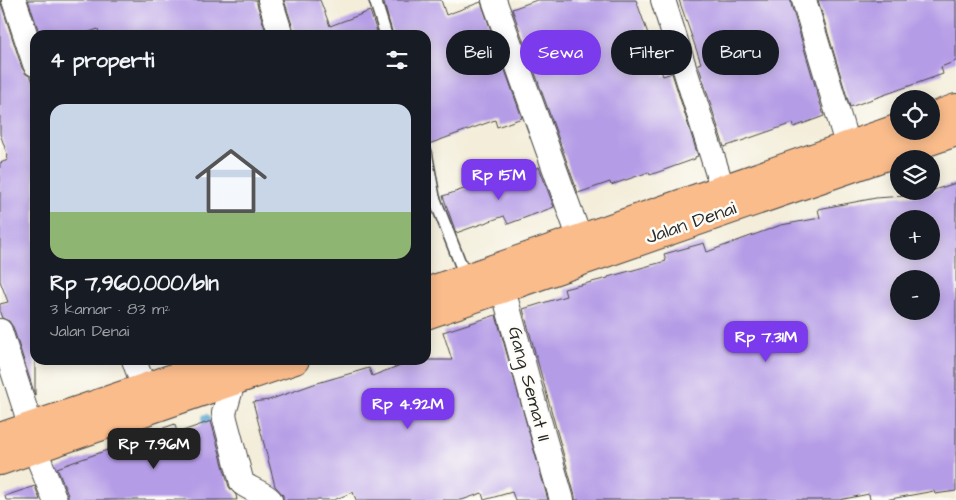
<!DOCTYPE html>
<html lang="id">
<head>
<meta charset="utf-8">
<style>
  body { margin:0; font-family:"Architects Daughter",sans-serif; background:#20242c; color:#f1f3f6; height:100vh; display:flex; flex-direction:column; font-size:19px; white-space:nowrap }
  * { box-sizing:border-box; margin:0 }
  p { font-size:16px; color:#9ea1a6 }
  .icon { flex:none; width:28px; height:28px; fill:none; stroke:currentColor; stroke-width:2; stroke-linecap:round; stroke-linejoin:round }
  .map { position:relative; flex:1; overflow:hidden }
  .details { position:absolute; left:30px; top:30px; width:401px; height:335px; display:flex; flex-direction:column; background:#171b24; border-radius:15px; box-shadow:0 2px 12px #0003 }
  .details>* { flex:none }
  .guide { position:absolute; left:446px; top:30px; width:434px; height:45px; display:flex; gap:10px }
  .controls { position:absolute; left:890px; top:90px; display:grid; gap:10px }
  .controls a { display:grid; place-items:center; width:50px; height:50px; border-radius:50%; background:#171b24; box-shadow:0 2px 12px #0003; font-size:25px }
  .price { position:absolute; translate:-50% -42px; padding:0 11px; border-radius:10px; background:#7c3aed; color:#fff; font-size:16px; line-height:32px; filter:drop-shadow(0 1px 2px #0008) }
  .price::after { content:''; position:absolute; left:50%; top:30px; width:15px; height:11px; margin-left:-8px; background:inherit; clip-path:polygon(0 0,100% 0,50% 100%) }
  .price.active { background:#222; color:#fff }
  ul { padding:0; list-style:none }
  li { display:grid; align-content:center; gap:10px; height:265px; padding:0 20px }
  li span { display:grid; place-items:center; height:155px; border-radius:15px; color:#555 }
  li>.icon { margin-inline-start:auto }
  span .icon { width:90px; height:90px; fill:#fffc; stroke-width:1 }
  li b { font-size:21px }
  h2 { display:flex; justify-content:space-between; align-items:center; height:60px; padding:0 20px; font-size:21px }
  .pill { padding:0 18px; border-radius:22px; background:#171b24; box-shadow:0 2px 12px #0003; font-size:18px; line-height:45px }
  .pill.active { background:#7c3aed; color:#fff }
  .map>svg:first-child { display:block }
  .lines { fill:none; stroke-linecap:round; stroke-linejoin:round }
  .stream { stroke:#52a3cd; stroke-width:8 }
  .building { fill:#b59ce6; fill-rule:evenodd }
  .service-casing { stroke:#494845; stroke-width:14 }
  .minor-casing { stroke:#494845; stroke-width:26 }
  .primary-casing { stroke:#494845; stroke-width:30 }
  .service { stroke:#fff; stroke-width:11 }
  .minor { stroke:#fff; stroke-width:24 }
  .primary { stroke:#fabc8b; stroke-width:28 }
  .labels { text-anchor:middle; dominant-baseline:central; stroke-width:5; stroke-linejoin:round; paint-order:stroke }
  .street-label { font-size:19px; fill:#2b2b2b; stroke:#fdfcf7 }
</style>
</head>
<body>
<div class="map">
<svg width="956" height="500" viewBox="0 0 956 500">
  <rect width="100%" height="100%" fill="#fdfcf7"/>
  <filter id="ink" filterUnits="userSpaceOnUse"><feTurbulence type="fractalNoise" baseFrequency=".02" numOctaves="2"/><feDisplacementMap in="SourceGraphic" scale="10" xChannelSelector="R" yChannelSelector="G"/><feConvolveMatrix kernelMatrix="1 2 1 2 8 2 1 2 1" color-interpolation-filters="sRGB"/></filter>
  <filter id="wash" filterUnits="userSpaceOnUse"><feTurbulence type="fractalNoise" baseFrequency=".0096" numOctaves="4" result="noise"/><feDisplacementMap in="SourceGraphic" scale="20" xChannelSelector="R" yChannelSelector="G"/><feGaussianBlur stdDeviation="1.12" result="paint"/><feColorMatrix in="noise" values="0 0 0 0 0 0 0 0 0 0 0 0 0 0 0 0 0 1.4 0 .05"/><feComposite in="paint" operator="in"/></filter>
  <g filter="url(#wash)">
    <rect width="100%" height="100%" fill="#f3edd9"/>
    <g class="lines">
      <path class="stream" d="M206 433V418"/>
    </g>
    <g id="blocks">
      <path class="building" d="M0 0 22 68 26 74 31 77 35 88V395L13 327 9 321 2 318 0 313V304L8 302 0 281V163L8 160 7 156H8L0 134Z
        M28 0H257V4L267 35H100L98 29 81 35H40Z
        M284 0H320L330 26 370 11 378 35H294V31Z
        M383 0H441L446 15 481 2 522 118 497 127 495 120 426 145V35H393Z
        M537 0H636L663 76 672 73 698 156 695 157V159L650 175 649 172 611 185 610 182 578 193 512 9Z
        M679 0H791V4L824 116 794 127 793 123 724 147 698 64 701 63Z
        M818 0H956V61L941 67 943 74 850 107Z
        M539 167 554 207 508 224 504 216 456 233 443 196 479 184 480 188Z
        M956 183V491L935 494 934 491 885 500H870L869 494 839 500H575V496L523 309 566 296 564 289 608 278V277L666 261 664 254 704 243 707 252 781 225 820 218 818 209 876 198 918 195ZM899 219H931V251H899ZM899 279H931V311H899Z
        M496 315 548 500H515L512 492 484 500 482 493 462 500H356L353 492 334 500H283V495L275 486 253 402 269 400 314 384 369 368 372 376 414 360H452L443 332Z
        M211 421 229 487 236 495 237 500H68V495L57 468 110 449 111 453 151 438 149 433 175 424 177 433Z
        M35 486 40 500H6L5 496Z"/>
    </g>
  </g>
  <g filter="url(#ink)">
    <use href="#blocks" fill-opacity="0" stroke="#494845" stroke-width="1"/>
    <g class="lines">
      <defs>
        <path id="service" d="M375 0 386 35
          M426 152 434 197 466 278"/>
        <path id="minor" d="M14 0 35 64
          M270 0 281 35
          M494 0 580 239
          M663 0 728 206
          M804 0 853 164
          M498 271 534 403 562 500
          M0 331 31 427 35 450 55 500
          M134 360 144 388
          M233 382 224 413 225 419 242 483C251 490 262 492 270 500"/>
        <path id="primary" d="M931 117 956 108
          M426 292 899 128
          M426 315 956 132
          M0 437 226 360
          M0 461 295 360"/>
      </defs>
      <use href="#service" class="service-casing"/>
      <use href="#minor" class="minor-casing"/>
      <use href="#primary" class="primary-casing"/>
      <use href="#service" class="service"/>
      <use href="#minor" class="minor"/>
      <use href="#primary" class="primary"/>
    </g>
  </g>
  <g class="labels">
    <g class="street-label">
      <text transform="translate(691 223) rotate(-19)">Jalan Denai</text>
      <text transform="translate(529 384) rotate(75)">Gang Semat II</text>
    </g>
  </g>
</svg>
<div class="controls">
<a><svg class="icon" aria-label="locate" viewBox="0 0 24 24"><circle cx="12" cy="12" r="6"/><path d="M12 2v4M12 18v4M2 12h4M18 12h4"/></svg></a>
<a><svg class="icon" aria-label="layers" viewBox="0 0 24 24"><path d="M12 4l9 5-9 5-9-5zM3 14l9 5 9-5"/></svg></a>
<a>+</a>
<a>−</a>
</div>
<b class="price" style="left:499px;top:201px">Rp 15M</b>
<b class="price" style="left:766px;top:363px">Rp 7.31M</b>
<b class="price" style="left:408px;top:430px">Rp 4.92M</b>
<b class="price active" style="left:154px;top:470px">Rp 7.96M</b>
<div class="guide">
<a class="pill">Beli</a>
<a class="pill active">Sewa</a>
<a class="pill">Filter</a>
<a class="pill">Baru</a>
</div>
<section class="details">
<h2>4 properti<svg class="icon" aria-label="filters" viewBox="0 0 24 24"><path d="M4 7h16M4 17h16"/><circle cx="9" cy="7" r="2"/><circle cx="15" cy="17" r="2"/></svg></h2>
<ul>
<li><span style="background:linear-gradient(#c9d6e8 70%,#8fb573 0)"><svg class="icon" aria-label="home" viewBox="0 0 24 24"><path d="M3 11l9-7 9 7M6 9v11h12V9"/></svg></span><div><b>Rp 7,960,000/bln</b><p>3 kamar · 83 m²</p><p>Jalan Denai</p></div></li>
</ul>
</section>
</div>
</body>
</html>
